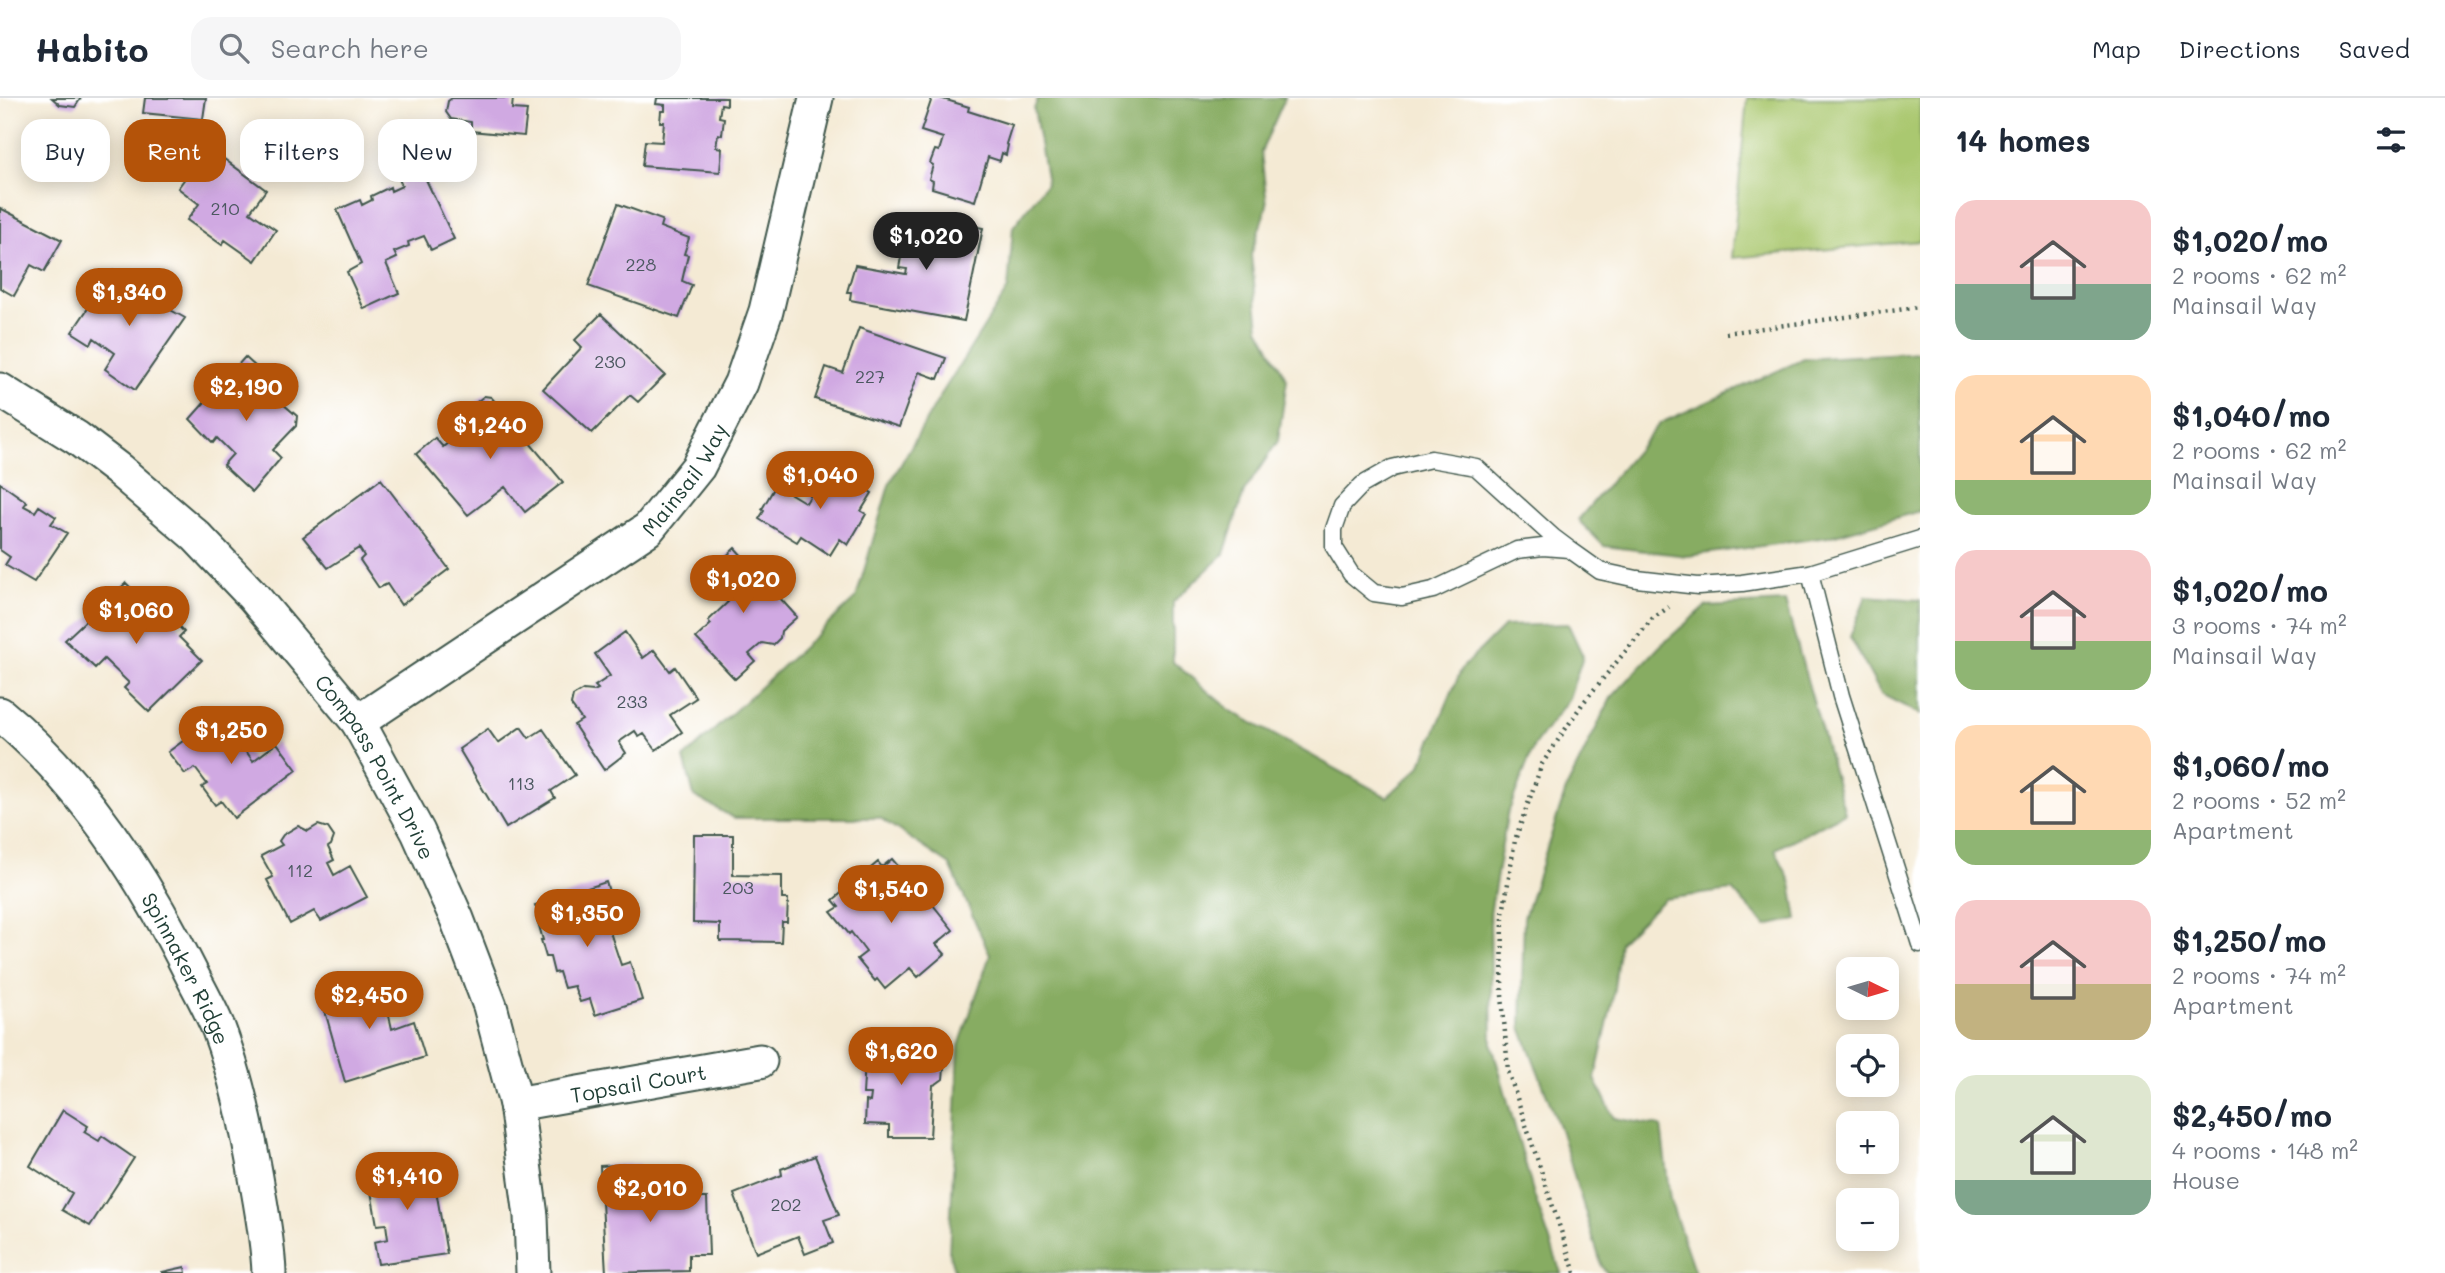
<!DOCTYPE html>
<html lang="en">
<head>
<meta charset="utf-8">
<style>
  body { margin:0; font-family:Mali,sans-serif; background:#f6f6f7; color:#1f2937; height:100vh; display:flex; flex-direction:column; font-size:26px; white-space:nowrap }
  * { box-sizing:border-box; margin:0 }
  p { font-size:23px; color:#747a83 }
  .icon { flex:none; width:38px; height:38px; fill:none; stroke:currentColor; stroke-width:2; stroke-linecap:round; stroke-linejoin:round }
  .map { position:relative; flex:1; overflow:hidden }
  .panel { display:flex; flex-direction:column; background:#fff; width:525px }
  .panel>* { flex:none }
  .top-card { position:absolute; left:21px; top:21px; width:665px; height:63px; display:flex; gap:14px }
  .needle { width:46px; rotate:95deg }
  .controls { position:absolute; left:1836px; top:859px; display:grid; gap:14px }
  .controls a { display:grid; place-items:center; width:63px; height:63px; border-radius:14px; background:#fff; box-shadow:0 4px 18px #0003; font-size:35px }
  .price { position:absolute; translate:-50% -60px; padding:0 16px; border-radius:24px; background:#b45309; color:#fff; font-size:23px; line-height:46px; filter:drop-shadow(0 2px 4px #0008) }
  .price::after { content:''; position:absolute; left:50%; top:42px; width:21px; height:16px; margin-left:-10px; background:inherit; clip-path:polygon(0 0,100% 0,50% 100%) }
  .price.selected { background:#222; color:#fff }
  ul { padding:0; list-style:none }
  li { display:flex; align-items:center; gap:21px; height:175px; padding:0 35px }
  li span { display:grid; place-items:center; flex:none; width:196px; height:140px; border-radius:21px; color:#555 }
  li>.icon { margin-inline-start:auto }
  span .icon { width:84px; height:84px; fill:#fffc; stroke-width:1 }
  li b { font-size:30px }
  h2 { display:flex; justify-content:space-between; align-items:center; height:84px; padding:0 35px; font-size:30px }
  .chip { padding:0 24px; border-radius:21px; background:#fff; box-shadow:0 4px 18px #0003; font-size:24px; line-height:63px }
  .chip.selected { background:#b45309; color:#fff }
  header { display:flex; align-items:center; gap:42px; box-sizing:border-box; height:98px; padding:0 35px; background:#fff; border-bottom:2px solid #e0e1e3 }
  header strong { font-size:33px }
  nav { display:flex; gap:38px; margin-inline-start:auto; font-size:24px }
  .search { width:490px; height:63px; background:#f6f6f7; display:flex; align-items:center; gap:18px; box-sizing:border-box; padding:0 24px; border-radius:21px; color:#747a83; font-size:26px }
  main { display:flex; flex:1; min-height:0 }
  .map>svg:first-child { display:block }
  .green { fill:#aac870; stroke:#648252; stroke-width:2 }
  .forest { fill:#87ac62; stroke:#53744b; stroke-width:2 }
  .building { fill:#d0a9e2 }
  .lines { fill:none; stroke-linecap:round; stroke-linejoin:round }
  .lane-casing { stroke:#3f574c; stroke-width:19 }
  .street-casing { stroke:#3f574c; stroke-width:37 }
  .path { stroke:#3f574c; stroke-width:4.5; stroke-dasharray:2 5; stroke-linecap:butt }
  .lane { stroke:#fff; stroke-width:16 }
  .street { stroke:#fff; stroke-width:33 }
  .labels { text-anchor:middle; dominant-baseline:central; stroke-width:5; stroke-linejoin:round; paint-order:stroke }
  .number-label { font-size:18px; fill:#4b5860 }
  .street-label { font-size:21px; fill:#1f3d34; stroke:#fff }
</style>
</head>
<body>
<header>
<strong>Habito</strong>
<div class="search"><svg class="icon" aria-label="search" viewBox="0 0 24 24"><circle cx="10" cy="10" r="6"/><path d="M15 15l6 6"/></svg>Search here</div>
<nav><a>Map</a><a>Directions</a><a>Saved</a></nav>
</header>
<main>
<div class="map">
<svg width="1920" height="1175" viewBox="0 0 1920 1175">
  <rect width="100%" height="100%" fill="#fff"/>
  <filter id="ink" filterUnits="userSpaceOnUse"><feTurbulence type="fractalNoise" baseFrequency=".0143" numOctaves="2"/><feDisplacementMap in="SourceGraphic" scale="14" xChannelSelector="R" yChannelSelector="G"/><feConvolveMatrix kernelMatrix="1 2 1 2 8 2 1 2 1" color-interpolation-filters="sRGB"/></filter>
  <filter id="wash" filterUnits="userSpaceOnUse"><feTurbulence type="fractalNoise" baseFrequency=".00686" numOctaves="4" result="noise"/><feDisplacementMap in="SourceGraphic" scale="28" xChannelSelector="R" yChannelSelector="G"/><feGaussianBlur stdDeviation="1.57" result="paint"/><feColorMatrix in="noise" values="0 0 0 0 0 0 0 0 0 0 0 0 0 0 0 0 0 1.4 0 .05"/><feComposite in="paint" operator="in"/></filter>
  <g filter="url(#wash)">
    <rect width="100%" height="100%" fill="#f4ead4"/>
    <path class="green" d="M1747 0H1920V143L1732 160Z"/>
    <path class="forest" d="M1038 0H1285L1261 54 1267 107 1251 157 1259 230 1287 282 1278 343 1244 394 1224 456 1173 504V564L1231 613 1387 699 1420 669 1462 570 1504 528 1568 526 1583 558 1569 600 1534 648 1507 718 1490 816 1492 947 1534 1097 1561 1175H955L949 1155 959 948 990 857 950 767 880 720H734L694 698 684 660 856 500 889 387 942 295 1008 191 1013 129 1047 85 1034 11Z
      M1920 254V413L1828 439 1687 458 1604 448 1578 422 1660 325 1804 261Z
      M1866 498 1920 502V616L1881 596 1850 539Z
      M1785 504 1845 715 1775 751 1791 785 1797 821 1766 828 1732 792 1664 801 1620 844 1612 905 1595 981 1614 1020 1661 1028 1670 1102 1695 1175H1607L1602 1169 1561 1034 1521 929 1524 820 1567 689 1611 600 1660 548 1706 508Z"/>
    <g id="blocks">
      <path class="building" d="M52 0H81L75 9 60 7Z
        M145 0H206L203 21 143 15Z
        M452 0H513L512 11 527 12 524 38 471 33V24L451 21 446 14 448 3Z
        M657 0H727V7L721 6 719 19 724 20 722 37 718 36 716 49 722 50 720 74 642 68 645 43 662 44 664 24H660L661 13H665V7L656 6Z
        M932 0H940L969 9 968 13 1012 27 1006 46 1008 47 1006 57 1002 55 1000 63 988 59 975 103 932 90 933 83 929 81 933 67 930 65 935 52 939 53 943 40 921 33Z
        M204 54 220 66 224 61 266 92 250 114 276 132 255 163 225 142 222 147 187 122 199 106 178 90Z
        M421 71 454 141 431 152 424 138 408 144 409 148 394 154 397 160 386 165 399 195 364 211 347 174 361 166 337 112 360 102 362 107 372 102 371 98 390 89 391 93 402 88 399 81Z
        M618 106 662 122 660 129 689 140 684 156 688 157 682 183 692 187 679 220 588 188Z
        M0 110 62 142 44 174 31 167 14 198 0 190Z
        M916 117 983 130 964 223 850 202 851 194H847L855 167 906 176 907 171 899 170 904 143 911 144Z
        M114 172 149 198 150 194 169 207 167 210 185 220 135 292 105 271 115 255 94 240 91 246 72 234Z
        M601 216 665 277 638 304 630 297 592 335 543 291 582 249 575 242Z
        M859 230 946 260 938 281 919 274 899 329 815 301 826 269 843 275Z
        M245 259 268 280 262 288 297 318 296 328 273 352 281 360 252 394 223 367 233 356 217 340 213 345 190 321Z
        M484 298 491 299 563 384 525 414 505 389 468 417 416 356 435 340 443 349 473 324 467 317V312Z
        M827 365 872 395 861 413 866 416 848 447 840 441 830 457 801 438 797 444 759 421 764 413 762 411 776 387 806 405 815 390 812 388Z
        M381 381 449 471 401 507 387 486 379 490 360 462 364 458 359 450 328 470 303 439Z
        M0 385 27 404 24 408 35 414 39 408 56 419 51 426 67 435 34 484 5 467 10 459 0 452Z
        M735 450 797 519 781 533 780 540 773 547 762 545 749 556 755 563 735 581 696 540 711 526 708 523 728 504 705 478Z
        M126 485 155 514 161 509 184 534 179 539 202 562 149 614 124 590 129 585 104 561 95 570 65 542Z
        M625 534 643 560 654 552 670 573 675 569 696 600 670 617 682 634 656 652 644 636 639 639 635 633 619 644 626 655 604 672 574 627 582 622 571 607 573 598 583 592 594 593 598 591 595 588 610 578 595 556Z
        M220 616 253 663 277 645 297 672 234 720 221 703 215 707 202 689 207 686 195 670 185 676 168 654Z
        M521 629 529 640 543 631 575 677 551 693 555 700 506 730 459 651 488 631 498 645Z
        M318 727 328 730 334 739 331 747 328 749 334 762 328 765 334 777 350 768 367 799 321 823 314 813 290 826 267 782 273 779 261 758 282 747 279 743 283 737 298 728 308 733Z
        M694 737H733V777L782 778V801H788L787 824H782L781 844 720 843V826L693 825Z
        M892 761 904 775 893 784 909 802 921 792 953 832 936 846 945 856 918 879 910 870 885 891 877 881 875 883 857 861 866 854 851 834 849 836 831 814 839 809 833 802 878 764 882 769Z
        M606 784 613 806 602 810 621 867 630 864 642 902 595 917 590 901 580 904 574 888 564 890 559 874 554 875 550 859H546L541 842H543L538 824 542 823 535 807Z
        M382 879 392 906 381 909 382 915 388 913 392 931 414 923 425 959 345 984 321 899Z
        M885 941 913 944V947L930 948 929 962H936L944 970 943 981 936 986 933 987 930 1039H889V1027L865 1026 866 1003 870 1004 871 996H863L866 946 885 947Z
        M63 1012 88 1028 84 1034 99 1043 102 1038 134 1060 90 1128 62 1112 72 1095 30 1068Z
        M815 1058 839 1117 824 1122 833 1145 805 1156 798 1138 756 1155 734 1096 782 1077 781 1071Z
        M428 1060 433 1092H436L447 1156 378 1166 374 1144 388 1141 386 1126 377 1127 369 1082 379 1080 377 1068Z
        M639 1066 640 1088 685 1086 686 1100H707L709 1157H689V1173L606 1175 600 1068Z
        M185 1169 186 1175H162V1174Z"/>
    </g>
  </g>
  <g filter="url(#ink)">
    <use href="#blocks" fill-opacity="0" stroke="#3f574c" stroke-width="2"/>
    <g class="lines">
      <defs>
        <path id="lane" d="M1569 451 1543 449 1517 452 1433 492 1402 499 1374 495 1351 476 1334 449V431L1342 408 1362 387 1392 370 1431 361 1476 369 1553 439 1569 451 1600 473 1637 481 1698 488 1742 485 1810 475 1920 441
          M1810 475 1841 598 1920 846"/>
        <g id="street">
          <path id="s1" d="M0 292 77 340 119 372 196 438 253 498 358 624 418 734 457 821 490 908 516 1006 531 1118 533 1175"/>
          <path id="s2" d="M0 616C82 683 144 780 191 875 200 893 211 912 219 932 238 983 249 1037 258 1091 263 1119 268 1147 269 1175"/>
          <path id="s3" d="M358 624 648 431 698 369 741 285 766 213 816 0"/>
          <path id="s4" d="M516 1006 760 963"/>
        </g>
      </defs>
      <use href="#lane" class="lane-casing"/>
      <use href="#street" class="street-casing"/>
      <path class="path" d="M1726 235 1920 209
        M1575 1175 1508 973 1502 897 1503 816 1515 742 1542 666 1583 605 1652 521 1669 509"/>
      <use href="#lane" class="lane"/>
      <use href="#street" class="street"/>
    </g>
  </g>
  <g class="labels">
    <g class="number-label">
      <text x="225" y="110">210</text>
      <text x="641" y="166">228</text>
      <text x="610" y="263">230</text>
      <text x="870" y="278">227</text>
      <text x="632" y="603">233</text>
      <text x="521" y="685">113</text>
      <text x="300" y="772">112</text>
      <text x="738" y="789">203</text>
      <text x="786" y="1106">202</text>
    </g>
    <g class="street-label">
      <text stroke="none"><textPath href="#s3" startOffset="410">Mainsail Way</textPath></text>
      <text stroke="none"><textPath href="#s1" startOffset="539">Compass Point Drive</textPath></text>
      <text stroke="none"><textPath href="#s2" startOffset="318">Spinnaker Ridge</textPath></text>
      <text stroke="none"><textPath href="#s4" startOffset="124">Topsail Court</textPath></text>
    </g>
  </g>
</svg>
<div class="controls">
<a><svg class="needle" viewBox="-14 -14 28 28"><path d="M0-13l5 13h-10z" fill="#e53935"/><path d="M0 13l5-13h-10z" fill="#747a83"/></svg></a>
<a><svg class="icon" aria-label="locate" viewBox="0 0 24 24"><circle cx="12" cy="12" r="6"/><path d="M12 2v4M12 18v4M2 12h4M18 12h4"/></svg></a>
<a>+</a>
<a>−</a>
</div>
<b class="price selected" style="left:926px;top:174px">$1,020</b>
<b class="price" style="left:129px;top:230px">$1,340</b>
<b class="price" style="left:246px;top:325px">$2,190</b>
<b class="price" style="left:490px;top:363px">$1,240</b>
<b class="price" style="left:820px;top:413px">$1,040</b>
<b class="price" style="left:743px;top:517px">$1,020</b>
<b class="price" style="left:136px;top:548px">$1,060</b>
<b class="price" style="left:231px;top:668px">$1,250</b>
<b class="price" style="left:891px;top:827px">$1,540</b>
<b class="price" style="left:587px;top:851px">$1,350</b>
<b class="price" style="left:369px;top:933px">$2,450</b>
<b class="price" style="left:901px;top:989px">$1,620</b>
<b class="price" style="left:407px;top:1114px">$1,410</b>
<b class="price" style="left:650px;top:1126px">$2,010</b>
<div class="top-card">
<a class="chip">Buy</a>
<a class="chip selected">Rent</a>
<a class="chip">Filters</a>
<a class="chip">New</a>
</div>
</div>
<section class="panel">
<h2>14 homes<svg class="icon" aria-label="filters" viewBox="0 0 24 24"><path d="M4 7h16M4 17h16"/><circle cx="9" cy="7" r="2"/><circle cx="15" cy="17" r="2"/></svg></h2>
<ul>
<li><span style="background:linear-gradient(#f6c9c9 60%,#7fa58c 0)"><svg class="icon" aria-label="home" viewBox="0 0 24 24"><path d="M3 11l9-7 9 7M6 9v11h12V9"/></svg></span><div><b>$1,020/mo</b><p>2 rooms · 62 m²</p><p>Mainsail Way</p></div></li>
<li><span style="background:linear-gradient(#ffd9b3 75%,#8fb573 0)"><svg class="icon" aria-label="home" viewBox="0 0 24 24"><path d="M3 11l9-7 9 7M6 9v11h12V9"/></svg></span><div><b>$1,040/mo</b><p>2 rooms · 62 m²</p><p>Mainsail Way</p></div></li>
<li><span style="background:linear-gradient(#f6c9c9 65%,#8fb573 0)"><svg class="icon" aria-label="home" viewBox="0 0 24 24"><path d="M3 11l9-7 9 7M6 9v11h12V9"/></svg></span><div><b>$1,020/mo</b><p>3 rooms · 74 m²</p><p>Mainsail Way</p></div></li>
<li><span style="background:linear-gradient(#ffd9b3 75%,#8fb573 0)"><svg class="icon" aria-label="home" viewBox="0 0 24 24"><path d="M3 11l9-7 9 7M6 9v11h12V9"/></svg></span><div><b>$1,060/mo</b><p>2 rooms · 52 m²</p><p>Apartment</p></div></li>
<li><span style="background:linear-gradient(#f6c9c9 60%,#c2b280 0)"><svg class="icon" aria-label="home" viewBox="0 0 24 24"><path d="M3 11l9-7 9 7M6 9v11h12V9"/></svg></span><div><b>$1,250/mo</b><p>2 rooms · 74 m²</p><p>Apartment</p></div></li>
<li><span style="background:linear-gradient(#dfe7d0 75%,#7fa58c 0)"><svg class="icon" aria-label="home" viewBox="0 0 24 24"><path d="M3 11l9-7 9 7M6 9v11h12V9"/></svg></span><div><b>$2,450/mo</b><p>4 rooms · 148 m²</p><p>House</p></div></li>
</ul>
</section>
</main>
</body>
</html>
